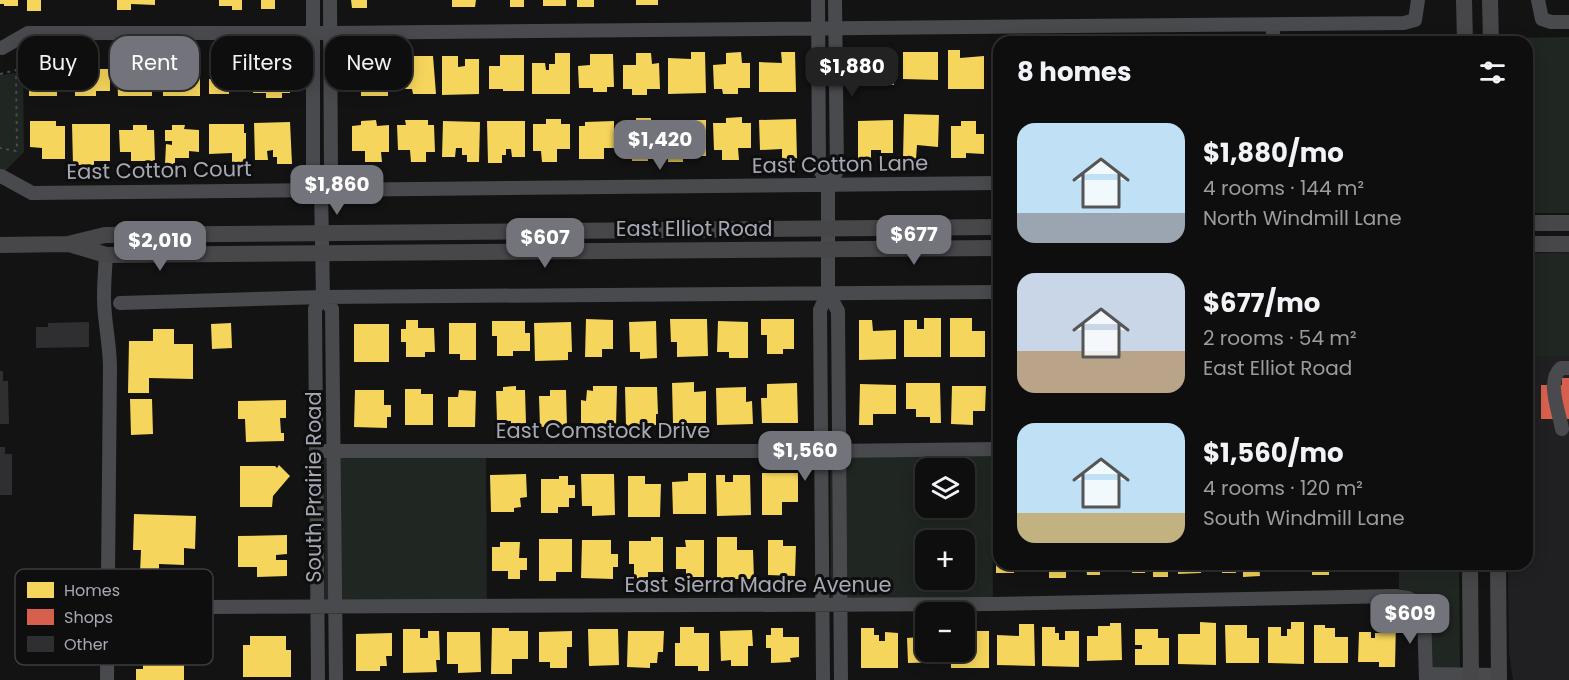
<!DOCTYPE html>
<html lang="en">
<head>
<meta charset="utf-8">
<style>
  body { margin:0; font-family:Poppins,sans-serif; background:#171718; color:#f1f3f6; height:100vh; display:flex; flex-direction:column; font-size:22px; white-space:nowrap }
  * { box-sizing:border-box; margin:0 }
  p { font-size:20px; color:#9b9c9e }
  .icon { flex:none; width:33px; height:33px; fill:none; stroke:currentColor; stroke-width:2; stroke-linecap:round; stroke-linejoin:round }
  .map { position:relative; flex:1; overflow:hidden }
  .sheet { position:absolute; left:993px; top:36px; width:540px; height:534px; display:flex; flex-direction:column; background:#0e0e0f; border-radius:18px; box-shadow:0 3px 15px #0003,0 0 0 2px #2e2e2f }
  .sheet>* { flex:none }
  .hud { position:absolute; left:18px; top:36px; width:570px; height:54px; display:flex; gap:12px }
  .controls { position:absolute; left:915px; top:458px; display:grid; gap:12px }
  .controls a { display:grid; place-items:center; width:60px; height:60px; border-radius:12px; background:#0e0e0f; box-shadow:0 3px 15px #0003,0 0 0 2px #2e2e2f; font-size:30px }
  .price { position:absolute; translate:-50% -51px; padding:0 14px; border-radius:12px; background:#73747b; color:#fff; font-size:20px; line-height:39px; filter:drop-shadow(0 2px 3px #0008) }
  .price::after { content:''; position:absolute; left:50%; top:36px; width:18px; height:14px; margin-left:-9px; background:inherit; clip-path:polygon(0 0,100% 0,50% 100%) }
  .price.selected { background:#222; color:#fff }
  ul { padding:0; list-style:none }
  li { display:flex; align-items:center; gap:18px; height:150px; padding:0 24px }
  li span { display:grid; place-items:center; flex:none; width:168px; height:120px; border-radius:18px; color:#555 }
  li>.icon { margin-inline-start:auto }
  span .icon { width:72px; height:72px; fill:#fffc; stroke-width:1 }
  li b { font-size:26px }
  h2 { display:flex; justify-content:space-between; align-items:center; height:72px; padding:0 24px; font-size:26px }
  .chip { padding:0 21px; border-radius:18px; background:#0e0e0f; box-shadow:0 3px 15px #0003,0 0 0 2px #2e2e2f; font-size:21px; line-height:54px }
  .chip.selected { background:#73747b; color:#fff }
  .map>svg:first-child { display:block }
  .built { fill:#202022 }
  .green { fill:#202621; fill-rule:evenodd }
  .homes { fill:#f6d55c }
  .shops { fill:#d6604d }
  .building { fill:#2f2f31 }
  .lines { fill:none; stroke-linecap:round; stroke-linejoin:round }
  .path { stroke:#4b4b4e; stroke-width:2; stroke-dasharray:3 4.5; stroke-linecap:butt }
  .minor { stroke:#494a4d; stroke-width:14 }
  .major { stroke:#47474a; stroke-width:16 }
  .labels { text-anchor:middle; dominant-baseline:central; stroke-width:6; stroke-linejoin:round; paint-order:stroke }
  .street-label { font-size:21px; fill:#a6a8b3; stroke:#0e0e0f }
  .key { fill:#0e0e0f; stroke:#3c3c40; stroke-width:1.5 }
  .key-label { font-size:16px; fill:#a6a8b3 }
</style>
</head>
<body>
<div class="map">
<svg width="1569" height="680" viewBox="0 0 1569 680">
  <rect width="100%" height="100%" fill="#131314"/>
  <path class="built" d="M1569 252V680H1513L1509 653 1508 564H1527V253Z"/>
  <path class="green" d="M1442 37V42H1286V40L1290 38Z
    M1569 37V213H1527V42H1512V38Z
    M23 72 24 152 0 176V75Z
    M1527 254H1569V356H1527Z
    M992 449 993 604H831L830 451ZM926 468H964V507H926ZM926 540H964V579H926Z
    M324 451H486L487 606H325Z
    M1399 564H1459L1460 668H1431C1431 656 1431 643 1431 631 1431 603 1427 594 1399 589Z"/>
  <path class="homes" d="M0 0H18V6H4V4H0Z
    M27 0H41V11H27Z
    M117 0H155V5L131 4V10H117Z
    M219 0H242V10H232V6H219Z
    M261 0H275V9H261Z
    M351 0H367V8H352Z
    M452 0H476L475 7H452Z
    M510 0H524V7H510Z
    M543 0H566V6H543Z
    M577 0H594V7H577Z
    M636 0H658V5H636Z
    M948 50H960V58L984 56V89H948Z
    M858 51H872V56H894V85H880V80H870V85H858Z
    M691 52H705L706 93 668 94V58L691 59Z
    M741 52 742 63H750V88H738V94H723L722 89H714L713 65 726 64V53Z
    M781 52H795L796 92H759V62L782 63Z
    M903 52H938V80L903 79Z
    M555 53H570V94H532V63H545L546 70H549V64H555Z
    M636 53H651L652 64 659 63 660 89H647V95H632V89H623V65H636Z
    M590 54H613L614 87H607V92H593V88H579L578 66 590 65Z
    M261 55H277V68H290V93H282V98H266V93H253V66H261Z
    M364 55H380V65H388V96H361V91H352V68L364 67Z
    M500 55H524V91H503V89H489V66H500Z
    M210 56H224V63H232V69H243V90H229V94H209V79H216V75H210Z
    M410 56H433L436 94H413L412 89H398V67H410Z
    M442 56H458V67L465 66V59H479V94L442 95Z
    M994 56H999V88H994Z
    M75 57H85V60L97 59V69H110V91H96V96H75Z
    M129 58H152V96H118L117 69H129Z
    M163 61H200V96H163Z
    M40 64H59L60 80H64V91H57V96H29V70H40Z
    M904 114 939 115 938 147 917 145 916 159H903Z
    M742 117V123H751V148H738L739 160H722V150H714L713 123H726V118Z
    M636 118H651V124H660V148H647L648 161H632V150H624V124H636Z
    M546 119H561V124H570V149H557V162H542L541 151H533V124H546Z
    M796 119 797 160H782V149L760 150 759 120Z
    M376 120 377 126 389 125V152H381L382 162H365V151H352V126L361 125V121Z
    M405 120H428V125H434L435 152H426V162H411L410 150H398L397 125H406Z
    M669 120H706V156H692V148H688V154H683V162H668Z
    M893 120V153H881V150H871V160H858V121Z
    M30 121H56V126H65V159H42V148L30 147Z
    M443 121 480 122 479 162H467V155H462V148H456L455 157H442Z
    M487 121H525V157H512L511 149H506V155H502V163H488Z
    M614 121V148H604V159H579V126H585V122Z
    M961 121H976V134H984V154L966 153V158H951V126H961Z
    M290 122 292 164H277V157H273V150L267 151 268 160H255L254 123Z
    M72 124H110V161H94V165H73Z
    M209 124H244V133H246V164H232V153L209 154Z
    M133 125H147V130H154L155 161H131V152H120L119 130H133Z
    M172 125H185L184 129 199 130V152L189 151V158H175V165L165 164 166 144 172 145V141H165V130H172Z
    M995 128H999V156H995Z
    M924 318H941V357H904V320H917V329H924Z
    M950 318H972V331H985V357H950Z
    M586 319 613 320V349H602V357H585Z
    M670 319H707L708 356 677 357V342H671Z
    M761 319H794V349H783V354H767V335H761Z
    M406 320H418V328H434L435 352H425V357H406V342H401V329H406Z
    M859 320H872L873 331 896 330V359L859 360Z
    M492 321H525V333H530V351H513V356H497V336H492Z
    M656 321 657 358 640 359V352H630L629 322Z
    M718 321 748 322V358H729V352H717Z
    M571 322 572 352H568V360L535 361 534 323Z
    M231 323 232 348 212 349 211 324Z
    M449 323H476V360H460V354H449Z
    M354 324H389V362H354Z
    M153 329H174V344H193V379L149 378V393H128L129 341H153Z
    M995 329H999V355H995Z
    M694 382V392L706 391V423H673L672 383Z
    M995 382H999V417H996Z
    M797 383 798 423H762L761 398H767V384Z
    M906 383H940L941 423H930V417H916V409H906Z
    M860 384 896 385V414H873V425H859Z
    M516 386V390H525L526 423 511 424V421H497L496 391H503V387Z
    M593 386H617L616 427 607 426V424L581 423V400L586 401 587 390 593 391Z
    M952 386H986L985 411H973V425L951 424Z
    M625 387H657L658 414H656V425L626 426Z
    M746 387V402L752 401 753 424 717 425 716 388Z
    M405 389H421V394H433V425H405Z
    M355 390H384V405H391V417H387V428L354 427Z
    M459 390 476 391 475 427H448V397H458Z
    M550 390H566L567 426 540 427 539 396H550Z
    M130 399H152L153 434 131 435Z
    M286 400V418H280L281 433H284V441L246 442 245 419H238V401Z
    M279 465 290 476 273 496 272 507H240V466H275L277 468Z
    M688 473H706V514H673L672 482 688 481Z
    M762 473H798V502H782V515H762Z
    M526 474 527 497 520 498 521 507 514 508V512H491L490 475Z
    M581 474H614L615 515 592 516V506H582Z
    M716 475H725V482H733V475H750L751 515 717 516Z
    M559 476H568V485H575V498H569V507H558V513H541V479H559Z
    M628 476H645V484H661L660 517H628Z
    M996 483H999V512H996Z
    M134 514 196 516 195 549 184 548V565L159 564V582L146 581V573H140L141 550H133Z
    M287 535V554L276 555V560H287V576L257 577V567H238V536Z
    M996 535H999V564H1014V573H996Z
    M651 537H663V572H648V581H634V564H629V541H651Z
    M717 537H737V550H753L754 579H717Z
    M539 539H572V572H556V581H539Z
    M582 540H611V554H618V567H613V579L581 578Z
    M685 540H704V577H686V569H676V547H686Z
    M768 540H783V546H796L795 576 768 575Z
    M500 542H520L519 558H527V570H520V579H508V571H492V547H500Z
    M1019 564H1034V571H1020Z
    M1041 564H1066V578H1049V567H1041Z
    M1086 564H1104V568H1100V575H1087Z
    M1132 564H1145V573H1132Z
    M1153 564H1168V577H1153Z
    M1178 564H1201V573L1178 574Z
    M1222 564H1235L1236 573H1222Z
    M1243 564H1259L1260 576 1243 577Z
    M1268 564H1292V571L1268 570Z
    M1312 564H1329V575H1312Z
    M1336 564H1350L1349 572 1336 571Z
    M1370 564H1394V572H1370Z
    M1381 621H1396L1395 667H1379V662H1358L1359 632H1371V638H1375V633H1381Z
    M1200 622 1216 623V665L1178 664V634H1200Z
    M1291 622H1304V664L1268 663V627H1281V636H1287V629H1291Z
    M1110 623H1121L1122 660 1087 661V636H1098V626H1110Z
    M1019 624H1034L1035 666 997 665V635L1019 636Z
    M1225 625H1247V638H1259V663H1226Z
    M1314 625H1325V628H1335V637H1348V663H1314Z
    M680 627H694V633H709V671H698V666H675V643H680Z
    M926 627V651H946V662L908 663 907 638 919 637 918 628Z
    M1042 627H1055V633H1059V640H1065V631H1079V667L1042 666Z
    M492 628H509V631H528V659H512V674H491Z
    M771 628H783V637H799V657L790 658 791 662 771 663V648H766V635H771Z
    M861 628H874V635H879V641H885V632L898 633V668H861Z
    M403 629H420V638H428V631H439L440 660H436L437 672 403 673Z
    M588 629H618L619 665 589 666Z
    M1135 629H1158V638H1169V665H1135V649H1142V645H1135Z
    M752 630 753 646H748V666H731V660L721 661 720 631Z
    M135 631H155V636H165V656H172V650L184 649V680H136V669H143V650H135Z
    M572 631V647H567V668H550V662H539V632Z
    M628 631H664L663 652H658L657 663H650V668L627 667Z
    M975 631H989V668H951V651H964V634H970V639H975Z
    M447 632H480L481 672 458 673V664H447Z
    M392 633V656H386L387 666H380V671H356V634Z
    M250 636H286V650H291V677H243V645H250Z"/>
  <path class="shops" d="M1562 378H1569V419H1541V385H1562Z"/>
  <path class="building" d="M89 322V347L36 348V327H48V323Z
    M0 371H3V381H8L9 424H0Z
    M0 447H5V454H12V495H0Z"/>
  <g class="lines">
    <path class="path" d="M0 74 16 70 17 150 16 151 0 148"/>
    <path class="minor" d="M313 0V173L321 189 323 297 315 309 318 680
      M818 0 819 168 828 185V293L820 310 823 680
      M1538 0 1542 19 1551 22H1569
      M1273 25V42
      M2 48 28 33H331L1404 23 1415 20 1418 0
      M1 176 32 193 999 183
      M828 185 837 171 835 0
      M321 189 331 173 330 0
      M106 255C105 269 104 284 104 298 104 321 110 344 110 368L107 680
      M828 293 838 311 841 680
      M323 297 332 309 336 680
      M120 303 323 297 999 292
      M1562 429C1559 411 1546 381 1561 368H1569
      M316 451H830L999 449
      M202 607 993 604 1395 596 1408 598 1421 604 1424 613 1426 680
      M1426 674 1499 675"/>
    <path class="major" d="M1464 0 1465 42
      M1490 0 1491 42
      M1527 223H1569
      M69 244 106 255 999 248
      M1527 244H1569
      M0 245 68 244 105 235 999 227
      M1470 564 1471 680
      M1498 564 1499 680"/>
  </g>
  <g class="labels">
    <g class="street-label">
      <text transform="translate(840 164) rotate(-1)">East Cotton Lane</text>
      <text transform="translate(159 170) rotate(-1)">East Cotton Court</text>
      <text x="694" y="228">East Elliot Road</text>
      <text x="603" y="430">East Comstock Drive</text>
      <text transform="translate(313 487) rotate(-90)">South Prairie Road</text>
      <text x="758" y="584">East Sierra Madre Avenue</text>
    </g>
  </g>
  <rect x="15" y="569" width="198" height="96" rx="9" class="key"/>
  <rect x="27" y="582" width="27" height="16" fill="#f6d55c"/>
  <rect x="27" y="609" width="27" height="16" fill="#d6604d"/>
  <rect x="27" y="636" width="27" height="16" fill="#2f2f31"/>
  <g class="key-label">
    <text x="64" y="596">Homes</text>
    <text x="64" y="623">Shops</text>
    <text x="64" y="650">Other</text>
  </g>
</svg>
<div class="controls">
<a><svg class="icon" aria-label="layers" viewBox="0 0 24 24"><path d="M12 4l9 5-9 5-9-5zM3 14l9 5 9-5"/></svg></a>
<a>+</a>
<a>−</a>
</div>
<b class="price selected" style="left:852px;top:98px">$1,880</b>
<b class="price" style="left:660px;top:171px">$1,420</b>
<b class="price" style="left:337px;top:216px">$1,860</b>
<b class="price" style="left:914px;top:266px">$677</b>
<b class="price" style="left:545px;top:269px">$607</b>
<b class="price" style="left:160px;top:272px">$2,010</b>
<b class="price" style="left:805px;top:482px">$1,560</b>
<b class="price" style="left:1410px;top:645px">$609</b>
<div class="hud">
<a class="chip">Buy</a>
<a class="chip selected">Rent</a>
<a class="chip">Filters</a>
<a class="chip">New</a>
</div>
<section class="sheet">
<h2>8 homes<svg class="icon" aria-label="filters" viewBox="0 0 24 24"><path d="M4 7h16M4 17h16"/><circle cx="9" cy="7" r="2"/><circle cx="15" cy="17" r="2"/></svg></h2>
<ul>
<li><span style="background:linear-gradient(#bfe0f5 75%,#9aa5b1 0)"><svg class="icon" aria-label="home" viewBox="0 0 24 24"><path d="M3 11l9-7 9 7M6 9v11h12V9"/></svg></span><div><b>$1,880/mo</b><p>4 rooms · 144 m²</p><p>North Windmill Lane</p></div></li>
<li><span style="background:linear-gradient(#c9d6e8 65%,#b9a48a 0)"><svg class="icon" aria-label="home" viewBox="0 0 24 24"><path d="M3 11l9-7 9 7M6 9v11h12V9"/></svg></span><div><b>$677/mo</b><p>2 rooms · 54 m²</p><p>East Elliot Road</p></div></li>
<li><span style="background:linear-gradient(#bfe0f5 75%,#c2b280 0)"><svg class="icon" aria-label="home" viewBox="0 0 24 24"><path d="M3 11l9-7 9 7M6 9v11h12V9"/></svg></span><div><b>$1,560/mo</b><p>4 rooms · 120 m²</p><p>South Windmill Lane</p></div></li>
</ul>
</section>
</div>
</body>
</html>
